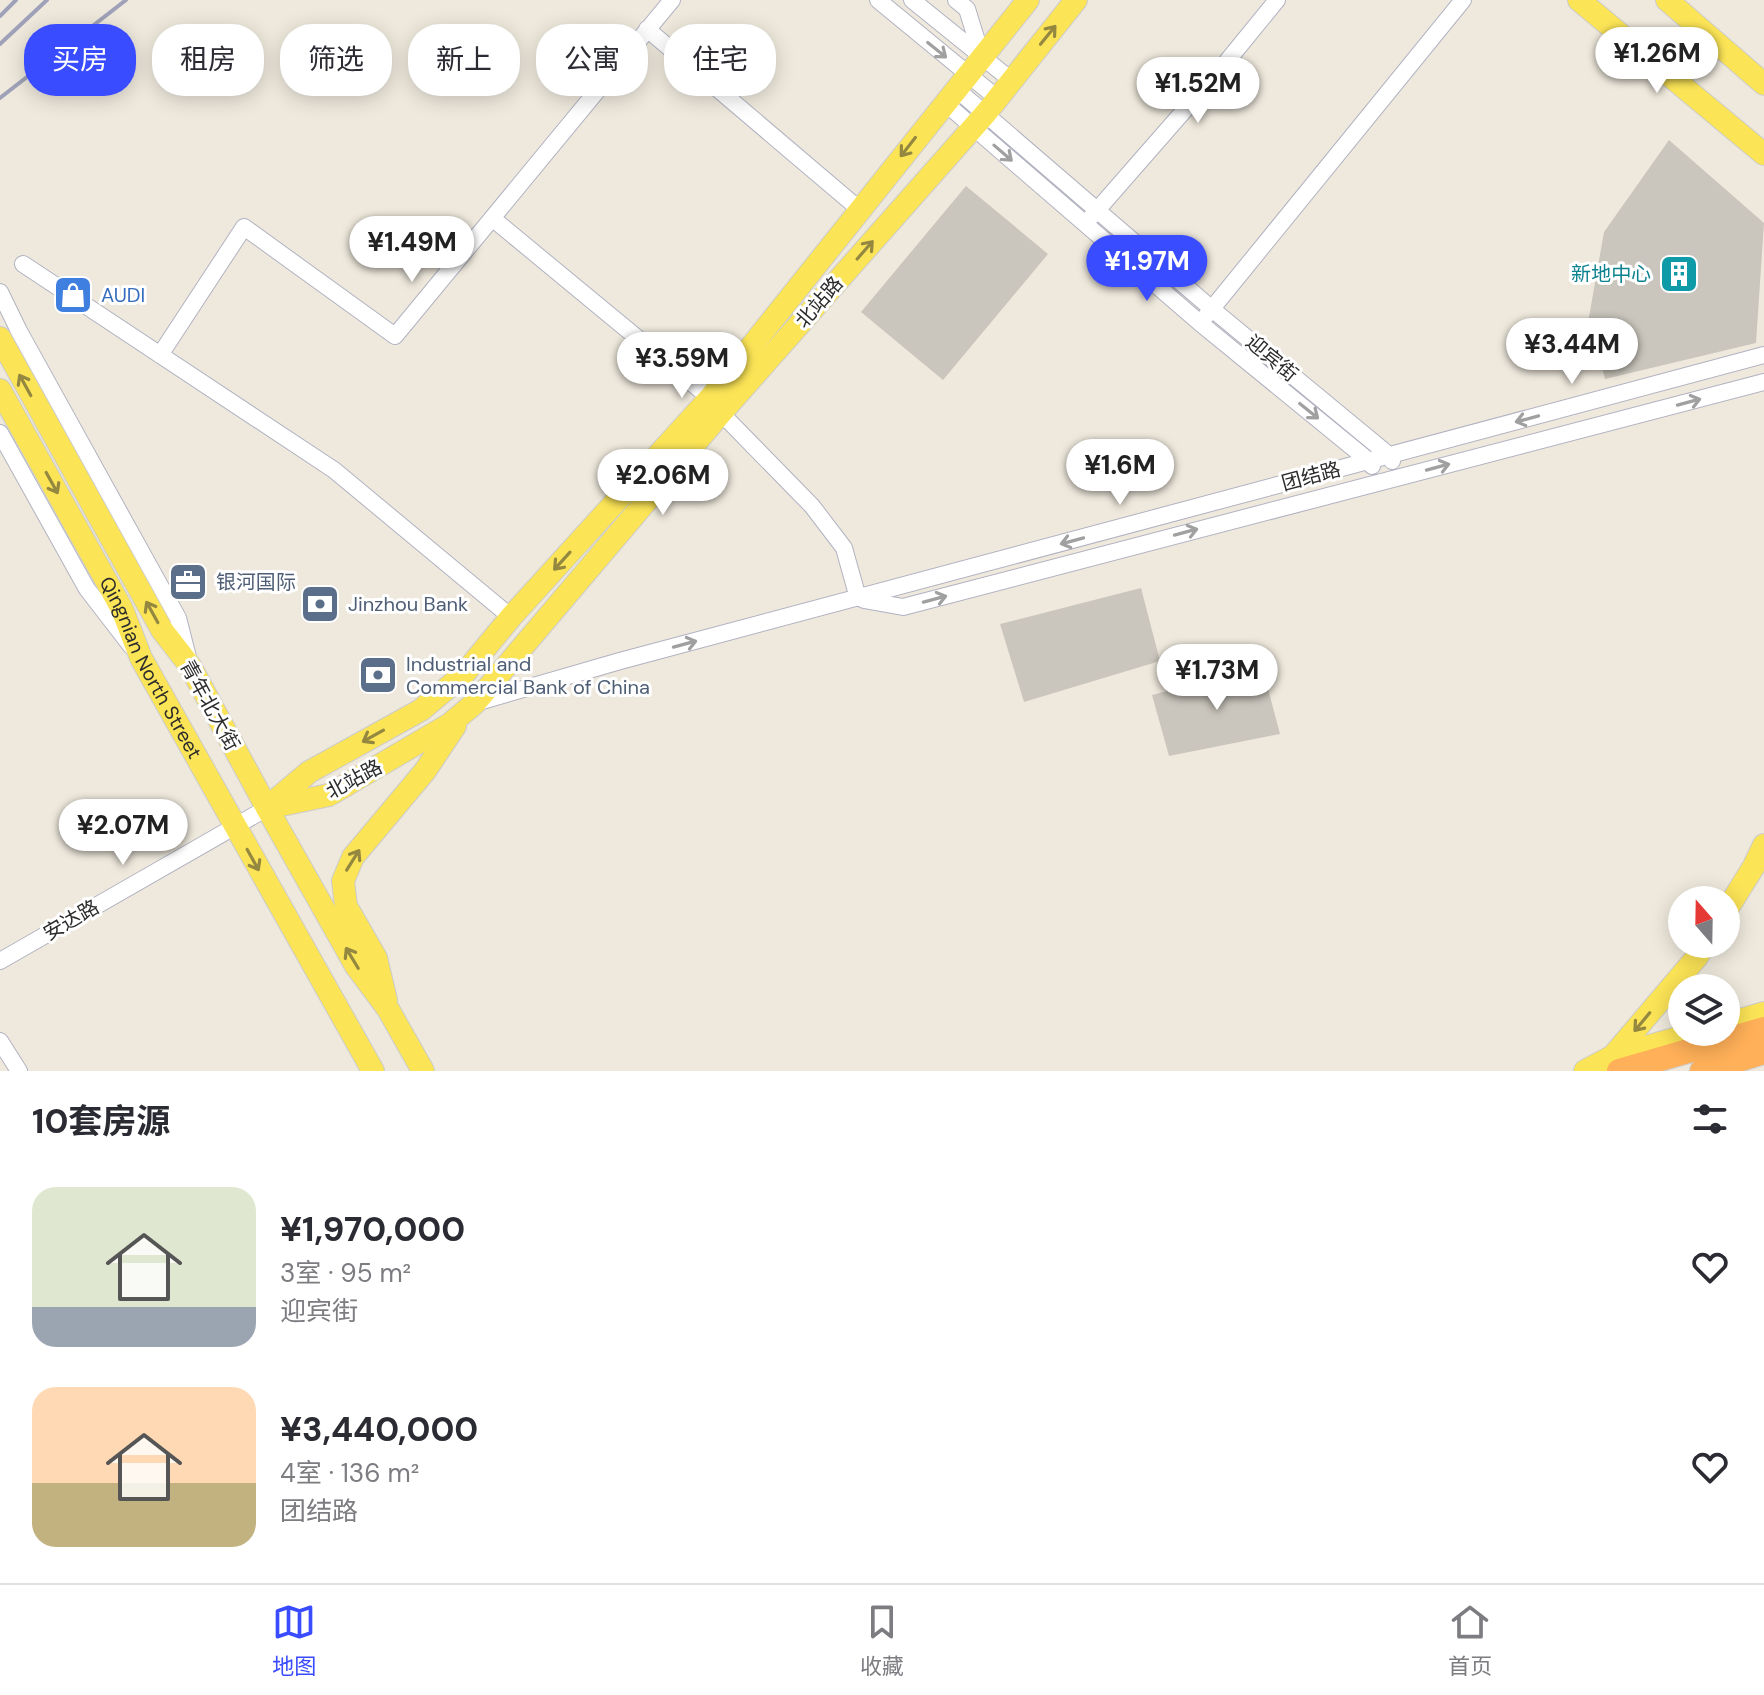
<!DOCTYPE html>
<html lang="zh">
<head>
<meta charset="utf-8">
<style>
  body { margin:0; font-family:"DM Sans","Noto Sans SC",sans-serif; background:#f7f7f7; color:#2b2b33; height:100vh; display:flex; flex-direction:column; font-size:30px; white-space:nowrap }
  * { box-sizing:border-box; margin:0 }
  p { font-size:26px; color:#7c7c81 }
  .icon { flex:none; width:44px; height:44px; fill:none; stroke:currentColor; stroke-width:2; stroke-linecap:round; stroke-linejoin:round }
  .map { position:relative; height:1071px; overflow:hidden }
  .drawer { display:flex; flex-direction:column; background:#fff; flex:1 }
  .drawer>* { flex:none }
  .hud { position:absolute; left:24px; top:24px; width:800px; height:72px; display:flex; gap:16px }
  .needle { width:52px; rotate:340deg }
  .controls { position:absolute; left:1668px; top:886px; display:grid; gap:16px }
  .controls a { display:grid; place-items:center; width:72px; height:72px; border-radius:50%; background:#fff; box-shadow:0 4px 20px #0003; font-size:40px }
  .price { position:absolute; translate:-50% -68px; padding:0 18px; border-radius:28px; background:#fff; color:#222; font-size:26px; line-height:52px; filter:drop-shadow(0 2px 4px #0008) }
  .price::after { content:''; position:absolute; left:50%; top:48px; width:24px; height:18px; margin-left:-12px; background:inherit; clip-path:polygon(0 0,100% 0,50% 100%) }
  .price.current { background:#3a4cff; color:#fff }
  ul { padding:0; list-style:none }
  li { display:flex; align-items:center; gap:24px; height:200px; padding:0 32px }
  li span { display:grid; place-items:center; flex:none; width:224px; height:160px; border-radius:24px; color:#555 }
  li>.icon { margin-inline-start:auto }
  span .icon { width:96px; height:96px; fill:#fffc; stroke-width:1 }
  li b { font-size:34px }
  h2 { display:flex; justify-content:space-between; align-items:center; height:96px; padding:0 32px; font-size:34px }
  .pill { padding:0 28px; border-radius:32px; background:#fff; box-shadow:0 4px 20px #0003; font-size:28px; line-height:72px }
  .pill.current { background:#3a4cff; color:#fff }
  .tabs { display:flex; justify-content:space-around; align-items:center; height:112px; border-top:2px solid #e1e1e2; background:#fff; font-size:22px; color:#7c7c81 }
  .tabs a { display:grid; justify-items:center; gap:4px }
  .tabs .current { color:#3a4cff }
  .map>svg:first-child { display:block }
  .building { fill:#cac6bd }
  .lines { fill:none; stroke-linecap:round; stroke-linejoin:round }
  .minor-casing { stroke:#b1b2c1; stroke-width:18 }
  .major-casing { stroke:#ccc; stroke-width:24 }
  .highway-casing { stroke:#ccc; stroke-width:26 }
  .minor { stroke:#fff; stroke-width:16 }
  .major { stroke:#fbe456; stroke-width:22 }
  .highway { stroke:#ffb058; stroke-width:24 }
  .rail { stroke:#9fa1b8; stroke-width:4 }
  .oneway { stroke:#948841 }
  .oneway2 { stroke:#a0a0a0 }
  .labels { text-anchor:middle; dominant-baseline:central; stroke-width:6; stroke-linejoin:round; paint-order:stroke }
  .culture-label { font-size:20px; fill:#0d838f; stroke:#fff; text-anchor:end }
  .shop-label { font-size:20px; fill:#366cbe; stroke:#fff; text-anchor:start }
  .street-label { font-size:20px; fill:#2c2c2c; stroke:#fff }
  .service-label { font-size:20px; fill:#4e5e75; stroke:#fff; text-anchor:start }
</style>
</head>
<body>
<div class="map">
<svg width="1764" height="1071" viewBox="0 0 1764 1071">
  <rect width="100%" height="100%" fill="#efe9dd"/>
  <path class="building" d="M1669 140 1764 223 1756 343 1605 379 1589 317 1604 232Z
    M966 186 1048 254 943 380 861 312Z
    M1141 588 1160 661 1024 702 1000 624Z
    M1262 666 1280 734 1169 756 1152 695Z"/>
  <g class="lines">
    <defs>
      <path id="minor" d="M878 0 997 98
        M912 0 1011 80
        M956 0 967 9 981 54
        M647 29 859 209
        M955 88 1212 309 1390 456 1392 461
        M944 102 1200 323 1369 461 1372 466
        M1092 216 1224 65 1277 0
        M492 218 710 398 721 413 812 506 844 548 858 598
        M23 264 334 470 511 617
        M0 292 19 331 178 618 189 661
        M1206 316 1463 0
        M160 355 244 227 395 336 672 0
        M0 433 87 589 131 646
        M864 600 903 607 1764 382
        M475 703 620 661 1764 355
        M0 961 267 808
        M0 1041 19 1071"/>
      <g id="major">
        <path d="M1579 0 1764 154"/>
        <path d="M1667 0 1764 84"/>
        <path d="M0 338 162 630 190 666 267 808 356 966 388 1009 423 1071"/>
        <path id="s1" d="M0 390 122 609 141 658 373 1071"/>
        <path d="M270 805 309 772 421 710 464 674 511 617 710 398 1028 0"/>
        <path d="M267 808 329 795 450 724 475 703 721 413 986 113 1076 0"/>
        <path d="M1726 911 1754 866 1764 845"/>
        <path d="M386 1000 376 958 346 906 343 881 353 857 425 771 455 726"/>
        <path d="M1726 1024 1764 1013"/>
        <path d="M1613 1056 1697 957 1705 944"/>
        <path d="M1585 1071 1613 1056 1699 1032"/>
      </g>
      <path id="highway" d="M1619 1071 1764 1029
        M1702 1071 1764 1052"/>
    </defs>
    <use href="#minor" class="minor-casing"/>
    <use href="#major" class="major-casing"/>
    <use href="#highway" class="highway-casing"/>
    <use href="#minor" class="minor"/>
    <use href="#major" class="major"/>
    <use href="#highway" class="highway"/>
    <path class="rail" d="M0 16 16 0
      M0 44 47 0
      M0 98 126 0"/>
  </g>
  <defs><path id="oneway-shaft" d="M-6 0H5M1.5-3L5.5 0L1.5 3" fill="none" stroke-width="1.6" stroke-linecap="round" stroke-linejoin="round" transform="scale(2)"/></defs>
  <g class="oneway">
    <use href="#oneway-shaft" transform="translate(1048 35) rotate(-51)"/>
    <use href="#oneway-shaft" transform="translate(908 147) rotate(128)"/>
    <use href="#oneway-shaft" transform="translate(865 250) rotate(-49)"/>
    <use href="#oneway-shaft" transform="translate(25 385) rotate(-119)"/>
    <use href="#oneway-shaft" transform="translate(52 483) rotate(61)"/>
    <use href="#oneway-shaft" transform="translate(562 561) rotate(132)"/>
    <use href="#oneway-shaft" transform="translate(152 612) rotate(-119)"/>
    <use href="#oneway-shaft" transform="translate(373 736) rotate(151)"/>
    <use href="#oneway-shaft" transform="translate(253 860) rotate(61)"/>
    <use href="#oneway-shaft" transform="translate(353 860) rotate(-58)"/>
    <use href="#oneway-shaft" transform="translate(352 958) rotate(-121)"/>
    <use href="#oneway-shaft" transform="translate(1642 1022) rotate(130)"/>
  </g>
  <g class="oneway2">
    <use href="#oneway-shaft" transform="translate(937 50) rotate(39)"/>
    <use href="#oneway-shaft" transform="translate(1003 153) rotate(41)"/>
    <use href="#oneway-shaft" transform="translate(1689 402) rotate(-15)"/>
    <use href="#oneway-shaft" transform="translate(1309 411) rotate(39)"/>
    <use href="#oneway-shaft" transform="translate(1527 419) rotate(165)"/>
    <use href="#oneway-shaft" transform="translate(1438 467) rotate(-15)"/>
    <use href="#oneway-shaft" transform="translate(1186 532) rotate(-15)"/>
    <use href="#oneway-shaft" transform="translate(1072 541) rotate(165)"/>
    <use href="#oneway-shaft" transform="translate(935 599) rotate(-15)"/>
    <use href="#oneway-shaft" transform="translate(685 644) rotate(-15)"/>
  </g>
  <defs>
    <symbol id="building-square" viewBox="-11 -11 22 22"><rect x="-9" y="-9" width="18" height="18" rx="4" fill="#0f9aa8" stroke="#fff"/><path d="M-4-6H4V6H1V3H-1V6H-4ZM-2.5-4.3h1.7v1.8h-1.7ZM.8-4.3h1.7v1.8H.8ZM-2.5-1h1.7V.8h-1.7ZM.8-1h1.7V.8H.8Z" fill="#fff"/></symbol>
    <symbol id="shop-square" viewBox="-11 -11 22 22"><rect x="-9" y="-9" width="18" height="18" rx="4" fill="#3f7fe0" stroke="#fff"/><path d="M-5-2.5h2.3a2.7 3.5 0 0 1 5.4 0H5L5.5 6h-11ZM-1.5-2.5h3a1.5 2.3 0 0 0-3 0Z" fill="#fff"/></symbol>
    <symbol id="office-square" viewBox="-11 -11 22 22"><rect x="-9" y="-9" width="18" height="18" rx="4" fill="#5c6f8a" stroke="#fff"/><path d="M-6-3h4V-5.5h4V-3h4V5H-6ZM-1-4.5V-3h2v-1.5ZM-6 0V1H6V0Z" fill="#fff"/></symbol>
    <symbol id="bank-square" viewBox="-11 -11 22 22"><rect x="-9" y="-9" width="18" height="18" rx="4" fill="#5c6f8a" stroke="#fff"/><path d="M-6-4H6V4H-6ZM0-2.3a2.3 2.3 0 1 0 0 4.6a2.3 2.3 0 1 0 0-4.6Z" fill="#fff"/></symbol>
  </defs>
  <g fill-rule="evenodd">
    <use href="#building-square" x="1657" y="252" width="44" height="44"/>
    <use href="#shop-square" x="51" y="273" width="44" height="44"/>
    <use href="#office-square" x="166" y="560" width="44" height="44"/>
    <use href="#bank-square" x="298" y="582" width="44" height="44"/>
    <use href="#bank-square" x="356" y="653" width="44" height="44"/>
  </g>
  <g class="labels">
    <g class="culture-label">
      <text x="1651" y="274">新地中心</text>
    </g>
    <g class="shop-label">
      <text x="101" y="295">AUDI</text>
    </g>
    <g class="street-label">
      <text transform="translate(819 302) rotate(-49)">北站路</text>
      <text transform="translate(1272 358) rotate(40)">迎宾街</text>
      <text transform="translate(1311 476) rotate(-15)">团结路</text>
      <text stroke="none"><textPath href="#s1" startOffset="316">Qingnian North Street</textPath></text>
      <text transform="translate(210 705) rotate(61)">青年北大街</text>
      <text transform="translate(354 779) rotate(-28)">北站路</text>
      <text transform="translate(71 920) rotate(-30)">安达路</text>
    </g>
    <g class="service-label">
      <text x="216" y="582">银河国际</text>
      <text x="348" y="604">Jinzhou Bank</text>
      <text x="406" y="664">Industrial and<tspan x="406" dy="23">Commercial Bank of China</tspan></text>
    </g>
  </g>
</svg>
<div class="controls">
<a><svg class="needle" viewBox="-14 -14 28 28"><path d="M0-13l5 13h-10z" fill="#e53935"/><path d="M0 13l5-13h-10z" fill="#7c7c81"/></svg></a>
<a><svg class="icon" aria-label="layers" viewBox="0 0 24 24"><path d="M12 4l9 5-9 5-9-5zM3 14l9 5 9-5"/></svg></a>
</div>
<b class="price" style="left:1657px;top:95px">¥1.26M</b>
<b class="price" style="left:1198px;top:125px">¥1.52M</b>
<b class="price" style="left:412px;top:284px">¥1.49M</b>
<b class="price current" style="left:1147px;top:303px">¥1.97M</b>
<b class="price" style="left:1572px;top:386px">¥3.44M</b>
<b class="price" style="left:682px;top:400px">¥3.59M</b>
<b class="price" style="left:1120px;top:507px">¥1.6M</b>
<b class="price" style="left:663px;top:517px">¥2.06M</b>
<b class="price" style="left:1217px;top:712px">¥1.73M</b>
<b class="price" style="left:123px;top:867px">¥2.07M</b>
<div class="hud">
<a class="pill current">买房</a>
<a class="pill">租房</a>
<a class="pill">筛选</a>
<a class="pill">新上</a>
<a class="pill">公寓</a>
<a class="pill">住宅</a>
</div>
</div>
<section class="drawer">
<h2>10套房源<svg class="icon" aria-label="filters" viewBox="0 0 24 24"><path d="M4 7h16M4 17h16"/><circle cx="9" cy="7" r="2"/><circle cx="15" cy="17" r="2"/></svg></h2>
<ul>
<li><span style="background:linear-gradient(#dfe7d0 75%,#9aa5b1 0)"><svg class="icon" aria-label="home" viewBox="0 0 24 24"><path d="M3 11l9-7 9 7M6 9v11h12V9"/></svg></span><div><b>¥1,970,000</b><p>3室 · 95 m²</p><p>迎宾街</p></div><svg class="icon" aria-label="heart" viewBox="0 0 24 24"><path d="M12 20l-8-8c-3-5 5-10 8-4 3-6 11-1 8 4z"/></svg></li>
<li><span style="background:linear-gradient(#ffd9b3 60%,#c2b280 0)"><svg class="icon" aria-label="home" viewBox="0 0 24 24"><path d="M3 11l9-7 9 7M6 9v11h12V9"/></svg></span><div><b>¥3,440,000</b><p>4室 · 136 m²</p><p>团结路</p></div><svg class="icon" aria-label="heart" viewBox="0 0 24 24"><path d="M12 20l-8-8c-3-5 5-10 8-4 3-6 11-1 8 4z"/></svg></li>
</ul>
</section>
<nav class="tabs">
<a class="current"><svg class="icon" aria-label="map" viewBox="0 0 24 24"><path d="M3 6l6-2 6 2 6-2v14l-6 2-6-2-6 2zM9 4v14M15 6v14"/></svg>地图</a>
<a><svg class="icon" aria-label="saved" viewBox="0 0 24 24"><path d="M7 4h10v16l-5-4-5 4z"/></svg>收藏</a>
<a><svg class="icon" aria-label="home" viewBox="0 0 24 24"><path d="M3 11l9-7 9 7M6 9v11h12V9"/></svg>首页</a>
</nav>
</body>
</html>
